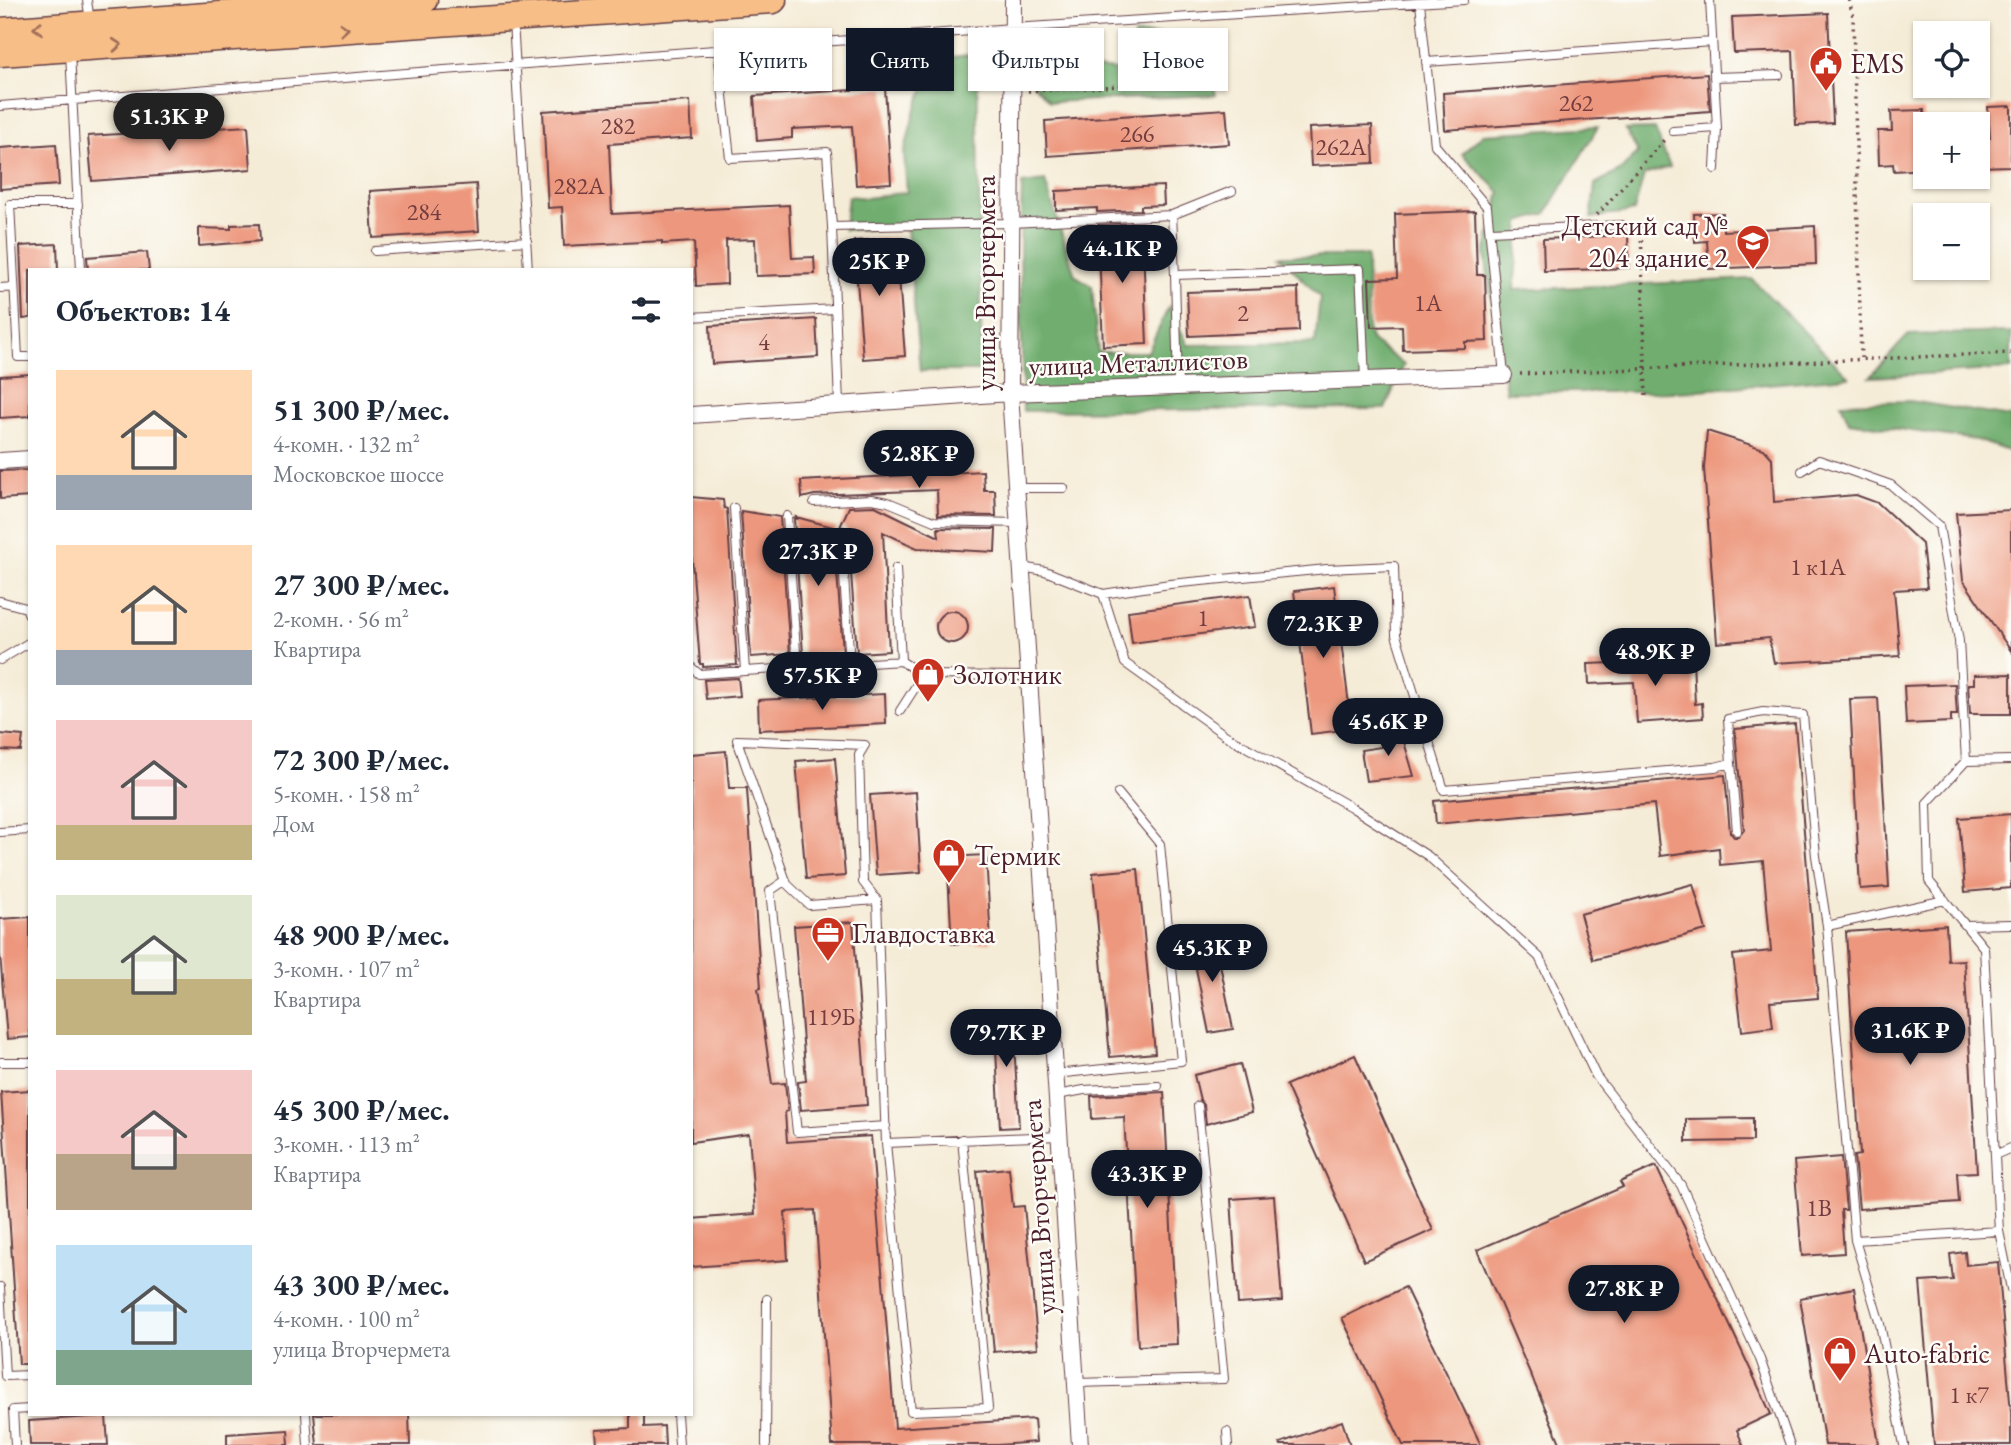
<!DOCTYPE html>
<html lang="ru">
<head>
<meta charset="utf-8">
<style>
  body { margin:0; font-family:"EB Garamond",serif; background:#f2f2f3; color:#1f2937; height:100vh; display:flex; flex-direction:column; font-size:26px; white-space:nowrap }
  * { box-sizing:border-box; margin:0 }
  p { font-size:23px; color:#747a83 }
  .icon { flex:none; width:38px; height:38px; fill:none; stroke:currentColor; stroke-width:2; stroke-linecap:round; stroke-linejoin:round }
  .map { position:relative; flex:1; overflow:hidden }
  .sheet { position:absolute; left:28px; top:268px; width:665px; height:1148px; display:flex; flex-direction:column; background:#fff; border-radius:0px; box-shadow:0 2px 5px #0004 }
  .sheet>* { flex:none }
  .hud { position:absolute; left:714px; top:28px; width:665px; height:63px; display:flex; gap:14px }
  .buttons { position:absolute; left:1913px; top:21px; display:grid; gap:14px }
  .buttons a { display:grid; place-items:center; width:77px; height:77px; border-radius:0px; background:#fff; box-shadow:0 2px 5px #0004; font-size:35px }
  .price { position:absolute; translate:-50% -60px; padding:0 16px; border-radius:24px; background:#111827; color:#fff; font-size:23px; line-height:46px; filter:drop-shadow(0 2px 4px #0008) }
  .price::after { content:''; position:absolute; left:50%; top:42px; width:21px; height:16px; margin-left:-10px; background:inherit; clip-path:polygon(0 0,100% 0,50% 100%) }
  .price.on { background:#222; color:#fff }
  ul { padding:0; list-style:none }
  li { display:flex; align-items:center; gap:21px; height:175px; padding:0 28px }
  li span { display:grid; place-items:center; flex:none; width:196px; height:140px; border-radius:0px; color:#555 }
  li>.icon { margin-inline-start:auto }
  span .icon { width:84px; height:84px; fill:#fffc; stroke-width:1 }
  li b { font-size:30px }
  h2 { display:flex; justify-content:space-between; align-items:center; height:84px; padding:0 28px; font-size:30px }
  .pill { padding:0 24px; border-radius:0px; background:#fff; box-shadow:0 2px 5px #0004; font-size:24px; line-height:63px }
  .pill.on { background:#111827; color:#fff }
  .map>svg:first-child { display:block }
  .forest { fill:#6fad6e; stroke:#5c664c; stroke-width:2 }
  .building { fill:#ed987e }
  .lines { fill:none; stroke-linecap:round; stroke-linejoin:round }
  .service-casing { stroke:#643e45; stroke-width:10 }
  .minor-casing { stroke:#643e45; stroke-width:18 }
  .primary-casing { stroke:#643e45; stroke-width:29 }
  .path { stroke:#643e45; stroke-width:3.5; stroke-dasharray:2 5; stroke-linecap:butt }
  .service { stroke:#fff; stroke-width:8 }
  .minor { stroke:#fff; stroke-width:16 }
  .primary { stroke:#f7be87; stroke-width:26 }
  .oneway { stroke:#a06e59 }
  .labels { text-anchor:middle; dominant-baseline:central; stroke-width:5; stroke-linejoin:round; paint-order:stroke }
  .number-label { font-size:24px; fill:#733d40 }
  .poi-label { font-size:28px; fill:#4a1f2b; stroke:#fdfcf7; text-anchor:start }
  .street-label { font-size:28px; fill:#4a1f2b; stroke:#fdfcf7 }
</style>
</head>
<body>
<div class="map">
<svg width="2011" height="1445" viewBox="0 0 2011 1445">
  <rect width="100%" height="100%" fill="#fdfcf7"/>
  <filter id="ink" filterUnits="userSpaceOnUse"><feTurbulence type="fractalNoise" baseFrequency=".0143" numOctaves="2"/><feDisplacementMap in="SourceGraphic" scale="14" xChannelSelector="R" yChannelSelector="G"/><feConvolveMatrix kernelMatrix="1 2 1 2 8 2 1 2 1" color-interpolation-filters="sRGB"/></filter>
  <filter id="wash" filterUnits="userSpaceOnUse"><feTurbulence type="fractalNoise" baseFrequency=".00686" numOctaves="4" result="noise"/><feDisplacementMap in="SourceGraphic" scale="28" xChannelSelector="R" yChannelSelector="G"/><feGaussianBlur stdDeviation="1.57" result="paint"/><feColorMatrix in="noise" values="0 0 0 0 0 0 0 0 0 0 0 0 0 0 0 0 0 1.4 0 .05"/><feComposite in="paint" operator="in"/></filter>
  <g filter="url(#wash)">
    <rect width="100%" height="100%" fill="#f5ecd7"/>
    <path class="forest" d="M1201 33 1216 95 1050 102 1026 77 1033 40 1091 39 1097 68 1134 72V35Z
      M977 54 982 371H920L907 229 844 230 848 196 867 198 907 192 904 154 914 113 936 59Z
      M1598 127 1546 214 1520 222 1514 290 1752 279 1849 377 1677 392H1506L1485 254 1500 192 1462 154 1483 134Z
      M1655 129 1670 167 1644 175 1634 211 1591 218 1595 184 1621 170 1638 152 1625 130Z
      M1045 181 1075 275 1092 286 1098 352H1148L1169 306 1188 345 1315 343 1320 297 1280 256H1367L1368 333 1372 341 1404 365 1385 409 1023 411 1020 246 1022 184Z
      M2011 332V369L1870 377 1908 335Z
      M1910 401 2011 417V452L1976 440 1849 422 1841 403Z"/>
    <g id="blocks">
      <path class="building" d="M1828 13 1833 123 1796 125 1793 51 1734 53 1732 17Z
        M1707 74 1710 111 1445 130 1443 93Z
        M885 88 891 183 856 185 852 126 792 129V138L757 141 754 96Z
        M690 101 692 138 609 144 612 214 789 205 792 258 814 257 815 274 756 276 755 239 726 240 727 284 696 286 694 242 662 244V241L564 246 562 207 548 208 543 111Z
        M2011 106V166L1978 167V139L1990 138 1988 107Z
        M1226 109 1229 144 1047 156 1045 121Z
        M1924 110 1925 169 1894 171 1893 164 1879 165 1878 131H1892L1891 111Z
        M1372 125 1374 163 1311 166 1309 128Z
        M248 126 251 169 92 181 88 136Z
        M56 144 59 185 0 189V148Z
        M476 184 479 231 373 238 370 191Z
        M1163 186 1164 205 1141 206V210L1097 212V208L1056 210V191Z
        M1475 211 1477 275H1485L1487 341 1465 342V348L1403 350 1402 326 1371 327 1369 279 1397 278 1395 214Z
        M1723 213V231L1815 226 1816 264 1709 269 1707 241 1695 242 1694 214Z
        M1142 223 1147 344 1103 346 1098 225Z
        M259 224 260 241 199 246V228L231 229V225Z
        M1628 235 1629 268 1544 271 1543 239Z
        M896 238 905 356 863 359 854 241Z
        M57 244 58 270H30V318L23 319 20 246Z
        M147 252 149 270H88L87 257Z
        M1298 288 1299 331 1189 336 1187 292Z
        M816 319 818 357 712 364 710 326Z
        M30 374V416L0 418V376Z
        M1707 431 1764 449 1772 458 1774 502 1856 495 1878 503 1922 544 1927 588 1894 590 1900 656 1774 663 1769 638 1717 643 1704 468Z
        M30 470V497L0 499V471Z
        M983 471 984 490H995L996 516 938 515 937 490 814 495 802 498 801 481Z
        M691 497 723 500 724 508 727 509 737 665 703 667V664H700L691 547Z
        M875 506 939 537 938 528 996 529 995 552 917 548 883 532 889 651 857 653 848 533 844 527H840L849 507Z
        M2011 510V651L1963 580 1956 513Z
        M741 511 780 517 790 654 751 657Z
        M796 517 837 528 834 533 843 652 803 654 794 518 797 519Z
        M1334 586 1352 729 1311 734 1294 591Z
        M1250 595 1255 627 1132 643 1128 611Z
        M936 627a16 16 0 1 1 32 0a16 16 0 1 1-32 0Z
        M1693 660 1695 704 1702 703 1703 718 1637 723 1634 682 1589 684 1588 664Z
        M2011 674V714H1970L1968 684H1974V675Z
        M738 678 740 696 706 699 704 680Z
        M1955 684 1957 715H1951V722L1906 724 1904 686Z
        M885 694 886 724 759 730 758 700Z
        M1878 698 1889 887 1860 889 1850 699Z
        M1795 724 1818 998 1770 1002 1773 1027 1742 1031 1733 955 1771 951 1763 861 1720 865 1719 848 1660 856 1654 804 1436 824 1434 801 1725 775 1730 832 1734 837H1738L1744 830 1735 729Z
        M1400 728 1414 776 1366 781 1361 750 1381 747V729Z
        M0 734 23 736 21 751 0 750Z
        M726 751 729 788H747V790L761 988 758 989 772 1084 785 1083 788 1111 785 1112 787 1142 871 1136 895 1428 1034 1419 1036 1442 998 1445H832L815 1210 785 1212 788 1260 691 1267V1219L755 1214 749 1134 691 1142V754Z
        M835 758 845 876 806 879 796 761Z
        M916 792 921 872 876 875 870 795Z
        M2011 814V888L1965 892 1959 818Z
        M986 855 991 942 952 944 947 857Z
        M1138 869 1155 1053 1110 1057 1093 873Z
        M1693 884 1706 930 1593 960 1580 914Z
        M30 917V1037L7 1039 0 954V919Z
        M853 922 867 1105 801 1110 798 1082 806 1081 794 926Z
        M1946 925 1948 961 1964 960 1977 1172 1957 1173 1959 1202 1859 1209 1854 1156 1860 1155 1846 932Z
        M1214 934 1233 1029 1209 1033 1190 939Z
        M1012 1009 1019 1127 1000 1128 994 1010Z
        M1355 1055 1433 1230 1364 1261 1286 1085Z
        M1240 1064 1252 1112 1206 1124 1204 1105 1200 1100 1194 1075Z
        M30 1090V1364H19L1 1092Z
        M1164 1092 1177 1344 1138 1346 1124 1117 1092 1119 1091 1096Z
        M1753 1118V1141L1686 1142V1119Z
        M1841 1157 1846 1210H1841L1844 1253 1802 1256 1794 1161Z
        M1656 1166 1771 1414 1737 1430 1743 1445H1561L1477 1250 1623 1187 1620 1182Z
        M1009 1168 1013 1207 1024 1206 1038 1348 994 1352 977 1171Z
        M1274 1196 1282 1301 1238 1304 1231 1199Z
        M1965 1252 1966 1265 1998 1262 2011 1413V1445H1934L1920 1282 1953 1280 1950 1254Z
        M1405 1287 1481 1445H1403L1342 1318Z
        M1854 1288 1879 1445H1825L1800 1298Z
        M314 1414H409L410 1445H317Z
        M630 1414H644V1427L664 1426 665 1445H597L596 1430 630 1428Z
        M106 1416 108 1445H30L29 1421Z
        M1342 1421 1350 1445H1281L1280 1443Z
        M288 1430 289 1445H227V1434Z"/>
    </g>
  </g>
  <g filter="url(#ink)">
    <use href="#blocks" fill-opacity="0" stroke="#643e45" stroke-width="2"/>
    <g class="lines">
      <defs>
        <path id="service" d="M87 0 90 22
          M1420 3 1435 145 1487 207 1504 375
          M513 21 528 270
          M718 51 730 158 827 152 832 227 1011 223 1172 215 1175 275
          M70 52 81 270
          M1426 62 1712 42
          M1714 77 1779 75
          M0 106 431 71 1012 28 1464 0
          M1673 131 1717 128 1710 0
          M1715 169 1717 128
          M1172 215 1232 191
          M832 227 839 404
          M1490 231 1622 225
          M375 251 527 241
          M0 288 14 287
          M691 317 835 309
          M30 357H18L10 204H78
          M1178 386 1175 275 1360 269 1365 380
          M1802 471 1819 460 1891 485 1939 526 1959 641 1966 761
          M1016 488H1064
          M814 502 872 499 888 502 934 521 1018 523
          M734 508 745 671
          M787 516 797 667
          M841 533 850 664
          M1021 567 1045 571 1103 594 1170 584 1327 569 1394 566 1396 635 1444 790 1715 767 1731 763 1728 719 1763 712 1803 715 1816 856 1827 926 1855 1240 1999 1231 1984 948 1929 881 1927 803 1966 761 2011 760
          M896 568 901 661 923 675 1028 676
          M1103 594 1125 663 1225 735 1351 807 1428 856 1539 957 1596 1076 1681 1185 1760 1359 1790 1445
          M0 601 26 608 30 617
          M0 660 30 642
          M691 667 699 674 901 661
          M900 711 923 675
          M1731 763 1737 831
          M0 832 30 830
          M786 880 770 891 797 1132 886 1126
          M877 900 863 882 859 755 865 745 737 740 787 884 809 905 877 900 886 1143 1060 1136
          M1966 925 2011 924
          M1827 926 1945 900
          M0 1062H30
          M1055 1074 1181 1061 1160 844 1118 793
          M1057 1095 1084 1090 1158 1086
          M886 1143 911 1411 988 1408 962 1139
          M1995 1155 2011 1148
          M1999 1231 2011 1289
          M1855 1240 1880 1324 1904 1445
          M0 1287 5 1376 30 1375
          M1076 1383 1224 1379 1198 1106
          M306 1414 308 1445
          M677 1414 679 1445
          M1227 1432 1228 1445
          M15 1445 13 1410 30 1409
          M766 1445 767 1299"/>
        <path id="minor" d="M1013 0 1010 393 1080 1445
          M691 415 1010 393 1504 375
          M0 461 30 459"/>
        <path id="primary" d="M0 31 424 0
          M0 53 773 0"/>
      </defs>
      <use href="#service" class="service-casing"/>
      <use href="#minor" class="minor-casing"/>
      <use href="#primary" class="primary-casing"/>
      <path class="path" d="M1849 0 1853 16 1861 358
        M1028 91 1211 81
        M1597 215 1664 140
        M1633 226 1641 227 1646 398
        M1520 374 2011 353"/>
      <use href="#service" class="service"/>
      <use href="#minor" class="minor"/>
      <use href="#primary" class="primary"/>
    </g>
    <defs><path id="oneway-chevron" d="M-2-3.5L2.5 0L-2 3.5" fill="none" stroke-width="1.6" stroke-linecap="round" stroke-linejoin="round" transform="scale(1.75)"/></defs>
    <g class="oneway">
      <use href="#oneway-chevron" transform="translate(38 28) rotate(176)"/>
      <use href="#oneway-chevron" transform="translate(344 29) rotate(-4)"/>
      <use href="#oneway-chevron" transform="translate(117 45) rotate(-4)"/>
    </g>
  </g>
  <defs>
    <symbol id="civic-pin" viewBox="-11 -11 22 30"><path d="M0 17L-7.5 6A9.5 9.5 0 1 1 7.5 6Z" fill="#c8321e" stroke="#fdfcf7"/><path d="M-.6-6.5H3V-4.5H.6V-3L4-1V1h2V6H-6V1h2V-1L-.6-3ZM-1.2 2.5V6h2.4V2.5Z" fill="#fff"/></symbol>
    <symbol id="school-pin" viewBox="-11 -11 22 30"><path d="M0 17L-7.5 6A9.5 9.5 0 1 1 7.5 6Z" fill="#c8321e" stroke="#fdfcf7"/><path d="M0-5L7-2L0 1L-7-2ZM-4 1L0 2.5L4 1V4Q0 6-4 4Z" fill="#fff"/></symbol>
    <symbol id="shop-pin" viewBox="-11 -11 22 30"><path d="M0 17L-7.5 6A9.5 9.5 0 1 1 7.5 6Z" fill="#c8321e" stroke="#fdfcf7"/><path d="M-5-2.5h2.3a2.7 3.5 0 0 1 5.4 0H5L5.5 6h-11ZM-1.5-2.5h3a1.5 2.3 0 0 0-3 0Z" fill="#fff"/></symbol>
    <symbol id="office-pin" viewBox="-11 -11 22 30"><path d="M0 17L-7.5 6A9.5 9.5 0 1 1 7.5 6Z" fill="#c8321e" stroke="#fdfcf7"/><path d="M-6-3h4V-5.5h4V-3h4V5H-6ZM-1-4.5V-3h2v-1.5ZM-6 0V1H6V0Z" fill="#fff"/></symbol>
  </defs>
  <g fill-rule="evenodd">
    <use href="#civic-pin" x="1807" y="44" width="38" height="52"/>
    <use href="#school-pin" x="1734" y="222" width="38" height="52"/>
    <use href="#shop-pin" x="909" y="655" width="38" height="52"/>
    <use href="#shop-pin" x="930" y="836" width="38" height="52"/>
    <use href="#office-pin" x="809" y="914" width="38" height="52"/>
    <use href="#shop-pin" x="1821" y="1334" width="38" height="52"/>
  </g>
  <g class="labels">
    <g class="number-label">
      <text x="1576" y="102">262</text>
      <text x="618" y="125">282</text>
      <text x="1137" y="133">266</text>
      <text x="1341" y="146">262А</text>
      <text x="579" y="185">282А</text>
      <text x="424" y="211">284</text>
      <text x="1428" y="302">1А</text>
      <text x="1243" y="312">2</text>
      <text x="764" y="341">4</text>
      <text x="1818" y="566">1 к1А</text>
      <text x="1203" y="617">1</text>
      <text x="831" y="1016">119Б</text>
      <text x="1819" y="1207">1В</text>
      <text x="1969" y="1394">1 к7</text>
    </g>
    <g class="poi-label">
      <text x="1850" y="63">EMS</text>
      <text x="1728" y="225" text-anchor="end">Детский сад №<tspan x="1728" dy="32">204 здание 2</tspan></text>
      <text x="953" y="674">Золотник</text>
      <text x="974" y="855">Термик</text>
      <text x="852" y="933">Главдоставка</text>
      <text x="1864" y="1353">Auto-fabric</text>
    </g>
    <g class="street-label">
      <text transform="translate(985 283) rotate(-90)">улица Вторчермета</text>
      <text transform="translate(1138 362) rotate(-2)">улица Металлистов</text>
      <text transform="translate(1038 1207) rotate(-94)">улица Вторчермета</text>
    </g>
  </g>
</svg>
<div class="buttons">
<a><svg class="icon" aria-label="locate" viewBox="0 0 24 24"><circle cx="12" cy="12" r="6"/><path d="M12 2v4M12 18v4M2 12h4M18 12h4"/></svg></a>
<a>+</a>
<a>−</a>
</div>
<b class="price on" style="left:169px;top:153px">51.3K ₽</b>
<b class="price" style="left:1122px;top:285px">44.1K ₽</b>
<b class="price" style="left:879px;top:298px">25K ₽</b>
<b class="price" style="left:919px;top:490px">52.8K ₽</b>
<b class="price" style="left:818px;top:588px">27.3K ₽</b>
<b class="price" style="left:1323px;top:660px">72.3K ₽</b>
<b class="price" style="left:1655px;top:688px">48.9K ₽</b>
<b class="price" style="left:822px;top:712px">57.5K ₽</b>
<b class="price" style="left:1388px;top:758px">45.6K ₽</b>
<b class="price" style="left:1212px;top:984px">45.3K ₽</b>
<b class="price" style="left:1910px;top:1067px">31.6K ₽</b>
<b class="price" style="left:1006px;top:1069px">79.7K ₽</b>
<b class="price" style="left:1147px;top:1210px">43.3K ₽</b>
<b class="price" style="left:1624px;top:1325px">27.8K ₽</b>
<div class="hud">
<a class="pill">Купить</a>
<a class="pill on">Снять</a>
<a class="pill">Фильтры</a>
<a class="pill">Новое</a>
</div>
<section class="sheet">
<h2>Объектов: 14<svg class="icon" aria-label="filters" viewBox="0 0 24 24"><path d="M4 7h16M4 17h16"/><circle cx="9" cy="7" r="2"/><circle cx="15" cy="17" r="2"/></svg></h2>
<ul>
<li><span style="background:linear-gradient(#ffd9b3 75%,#9aa5b1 0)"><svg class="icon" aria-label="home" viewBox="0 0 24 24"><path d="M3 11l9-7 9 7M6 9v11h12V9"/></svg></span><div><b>51 300 ₽/мес.</b><p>4-комн. · 132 m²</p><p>Московское шоссе</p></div></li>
<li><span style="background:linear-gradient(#ffd9b3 75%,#9aa5b1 0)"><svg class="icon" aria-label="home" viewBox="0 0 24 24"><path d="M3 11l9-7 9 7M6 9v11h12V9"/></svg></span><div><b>27 300 ₽/мес.</b><p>2-комн. · 56 m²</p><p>Квартира</p></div></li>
<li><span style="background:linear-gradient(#f6c9c9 75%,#c2b280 0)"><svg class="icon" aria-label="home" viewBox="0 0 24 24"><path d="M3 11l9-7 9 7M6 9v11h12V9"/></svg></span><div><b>72 300 ₽/мес.</b><p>5-комн. · 158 m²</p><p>Дом</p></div></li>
<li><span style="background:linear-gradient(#dfe7d0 60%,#c2b280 0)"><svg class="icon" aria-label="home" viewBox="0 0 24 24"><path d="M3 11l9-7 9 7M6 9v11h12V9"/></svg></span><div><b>48 900 ₽/мес.</b><p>3-комн. · 107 m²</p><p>Квартира</p></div></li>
<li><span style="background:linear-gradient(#f6c9c9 60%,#b9a48a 0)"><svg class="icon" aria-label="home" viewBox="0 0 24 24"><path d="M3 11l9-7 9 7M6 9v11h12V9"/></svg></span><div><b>45 300 ₽/мес.</b><p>3-комн. · 113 m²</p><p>Квартира</p></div></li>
<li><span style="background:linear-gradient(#bfe0f5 75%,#7fa58c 0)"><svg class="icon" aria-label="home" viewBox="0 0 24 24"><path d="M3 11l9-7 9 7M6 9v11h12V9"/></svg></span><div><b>43 300 ₽/мес.</b><p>4-комн. · 100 m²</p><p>улица Вторчермета</p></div></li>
</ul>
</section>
</div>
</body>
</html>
